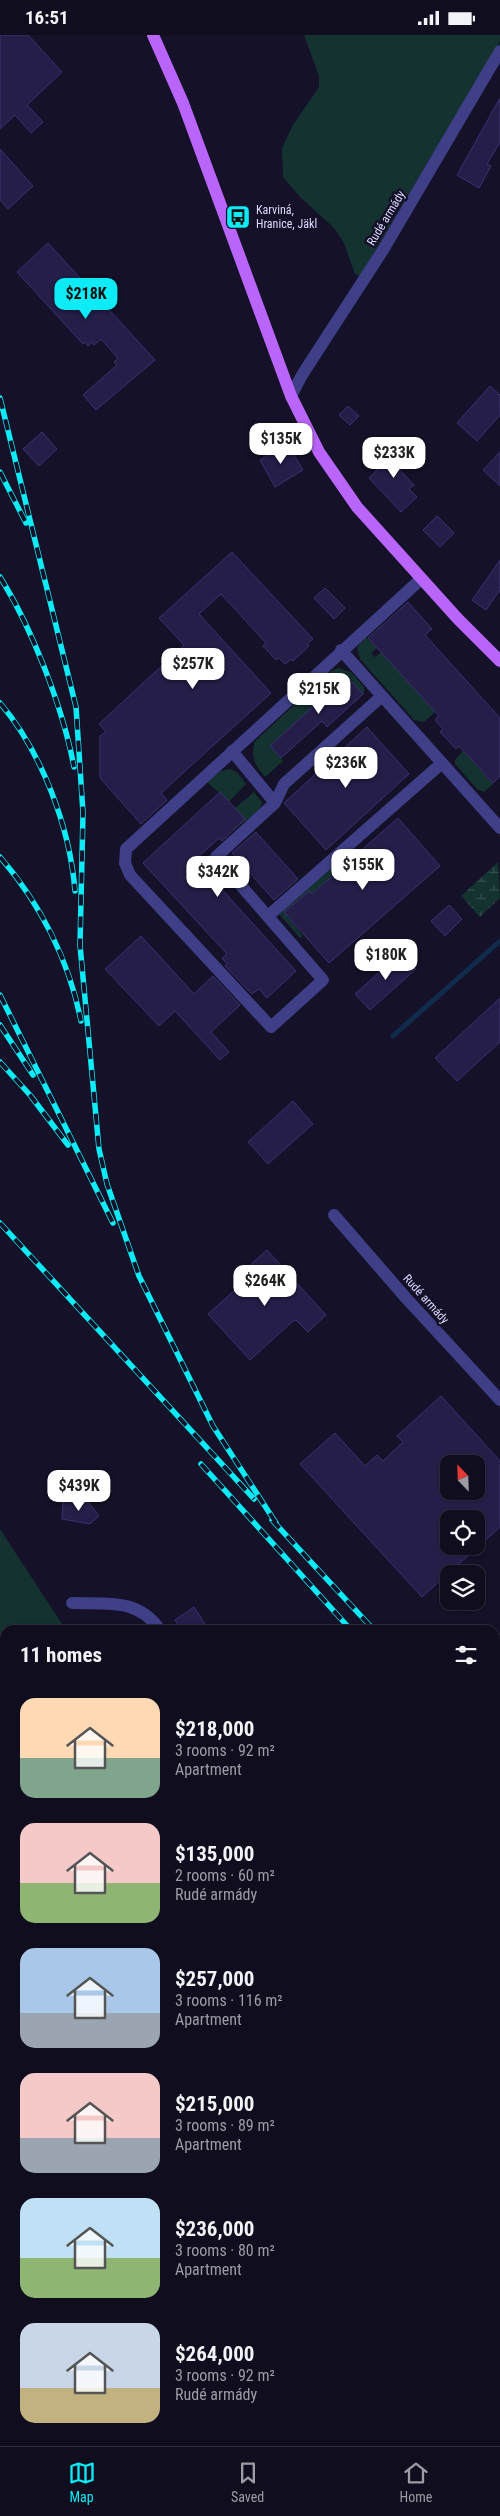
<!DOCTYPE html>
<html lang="en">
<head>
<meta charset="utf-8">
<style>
  body { margin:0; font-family:"Roboto Condensed",sans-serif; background:#181627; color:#f1f3f6; height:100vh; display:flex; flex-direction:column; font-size:19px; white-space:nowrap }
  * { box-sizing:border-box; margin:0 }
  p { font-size:16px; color:#9b9ca4 }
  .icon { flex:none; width:28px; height:28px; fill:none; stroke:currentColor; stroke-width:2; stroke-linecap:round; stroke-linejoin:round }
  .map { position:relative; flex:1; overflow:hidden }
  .sheet { position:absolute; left:0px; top:1590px; width:500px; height:821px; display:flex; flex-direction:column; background:#0f0d1e; border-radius:15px 15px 0 0; box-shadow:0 1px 4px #0004,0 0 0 1px #2f2d3c }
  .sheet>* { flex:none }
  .needle { width:32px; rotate:337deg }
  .controls { position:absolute; left:440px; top:1420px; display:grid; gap:10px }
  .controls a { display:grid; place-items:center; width:45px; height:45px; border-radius:10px; background:#0f0d1e; box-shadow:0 1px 4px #0004,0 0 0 1px #2f2d3c; font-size:25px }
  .price { position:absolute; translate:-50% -42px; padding:0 11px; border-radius:10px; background:#fff; color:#222; font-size:16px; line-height:32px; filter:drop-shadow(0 1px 2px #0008) }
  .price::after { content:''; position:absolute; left:50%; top:30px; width:15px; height:11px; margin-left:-8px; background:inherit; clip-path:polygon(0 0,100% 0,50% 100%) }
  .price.on { background:#0debf6; color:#111 }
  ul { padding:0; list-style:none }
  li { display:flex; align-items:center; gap:15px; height:125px; padding:0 20px }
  li span { display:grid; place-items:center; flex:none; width:140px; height:100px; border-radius:15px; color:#555 }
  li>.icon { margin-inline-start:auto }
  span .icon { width:60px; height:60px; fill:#fffc; stroke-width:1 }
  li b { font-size:21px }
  h2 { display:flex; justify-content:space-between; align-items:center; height:60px; padding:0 20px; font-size:21px }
  .status { display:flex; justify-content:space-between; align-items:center; height:35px; padding:0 25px; background:#0f0d1e; direction:ltr }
  .status svg { height:14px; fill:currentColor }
  .dock { display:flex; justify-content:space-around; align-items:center; height:70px; border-top:1px solid #2f2d3c; background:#0f0d1e; font-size:14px; color:#9b9ca4 }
  .dock a { display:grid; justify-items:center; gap:2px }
  .dock .on { color:#0debf6 }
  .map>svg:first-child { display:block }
  .grass { fill:#143230 }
  .wetland { fill:url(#wetland-marsh) }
  .park { fill:url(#park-tufts) }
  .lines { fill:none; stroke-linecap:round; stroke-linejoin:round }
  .stream { stroke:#112b4d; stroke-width:5 }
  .building { fill:#241e49; stroke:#3b3174; fill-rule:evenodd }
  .path { stroke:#35b7a8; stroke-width:3; stroke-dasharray:2.5 4; stroke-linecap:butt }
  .minor { stroke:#3e3f86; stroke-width:12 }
  .major { stroke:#ba65f9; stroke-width:12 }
  .rail-casing { stroke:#0debf6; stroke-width:5.5 }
  .rail { stroke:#141128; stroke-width:4; stroke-dasharray:11; stroke-linecap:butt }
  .labels { text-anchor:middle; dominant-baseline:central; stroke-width:5; stroke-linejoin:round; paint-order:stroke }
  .poi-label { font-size:12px; fill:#dcdafe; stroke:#141128; text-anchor:start }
  .street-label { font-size:12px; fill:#dcdafe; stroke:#141128 }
</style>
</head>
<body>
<div class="status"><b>16:51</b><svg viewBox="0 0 49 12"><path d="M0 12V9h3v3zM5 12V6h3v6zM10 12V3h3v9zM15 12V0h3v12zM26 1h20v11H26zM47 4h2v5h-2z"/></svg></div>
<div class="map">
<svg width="500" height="2411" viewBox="0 0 500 2411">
  <defs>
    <pattern id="wetland-marsh" width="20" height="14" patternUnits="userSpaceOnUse" patternTransform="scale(1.25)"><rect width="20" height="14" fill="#143230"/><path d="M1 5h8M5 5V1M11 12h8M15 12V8" fill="none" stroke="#364f4f"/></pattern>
    <pattern id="park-tufts" width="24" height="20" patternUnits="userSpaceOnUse" patternTransform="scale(1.25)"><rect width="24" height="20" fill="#143230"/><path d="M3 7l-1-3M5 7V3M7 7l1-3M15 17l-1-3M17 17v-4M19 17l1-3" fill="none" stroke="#364f4f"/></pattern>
  </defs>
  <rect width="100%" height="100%" fill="#141128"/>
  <path class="grass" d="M304 0H500V6L360 241 355 239 343 206 333 192 300 162 283 142 282 113 293 90 319 52V41Z
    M366 602 377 613 371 618 375 622 381 617 435 677 424 687 414 685 360 624 357 612Z
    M338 633 351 637 364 652V660L347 642 271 712 283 726 265 742C255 730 250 722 255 706L331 636Z
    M463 716 493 749 484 757 477 754 455 729V725Z
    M230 734 237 737 246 749 229 767 206 746 221 736Z
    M254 757 262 767 260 775 235 794 233 791 235 773Z
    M340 826 344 830 287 881 303 901 300 903 279 879Z
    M0 1494 66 1595H5V1647L0 1651Z
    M5 1690V1891L0 1883V1693Z
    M0 2036 5 2045V2080L0 2083Z"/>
  <path class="wetland" d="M498 827 500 863 480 882 461 861Z"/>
  <path class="park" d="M495 2068 500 2073V2245L495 2250Z"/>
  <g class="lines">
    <path class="stream" d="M393 1001 500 906"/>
  </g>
  <path class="building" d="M0 0H28L62 37 27 70 43 87 31 98 15 80 0 94Z
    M500 63V107L487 129 491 131 479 153 457 140Z
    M0 114 33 151 8 174 0 165Z
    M48 208 155 325 96 375 83 360 117 330 114 327 118 323 101 304 94 310 92 307 88 311 85 307 83 309 17 237Z
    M490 351 500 360V380L477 406 457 388Z
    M348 371 359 381 350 390 339 380Z
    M42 397 57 414 39 431 23 414Z
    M287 408 303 435 275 452 260 425Z
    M400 408 409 418 395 430 414 450 409 454 417 462 401 477 369 443 377 435 374 432Z
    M500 417V451L483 435Z
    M437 481 454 498 440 512 423 495Z
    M232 517 313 604 307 609 309 611 293 626 291 624 285 629 279 623 276 625 263 611 266 608 221 559 199 579 271 658 161 758 167 765 141 789 100 743V701L106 697 99 689 184 610 159 583Z
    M500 525V555L486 575 472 565Z
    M325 553 345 573 334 584 314 563Z
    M408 567 432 594 425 600 500 683V741L493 748 459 711 456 714 440 697 443 694 435 685 439 681 368 603Z
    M346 641 363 659 327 692 322 686 281 723 270 711Z
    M367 692 409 739 326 815 284 768Z
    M220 757 245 784 222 806 219 803 195 825 296 936 267 963 259 954 252 959 225 931 227 929 222 923 227 919 143 828Z
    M398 783 440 831 329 928 284 877 309 856 312 859Z
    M256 797 298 844 274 865 232 818Z
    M449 870 462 884 445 901 431 886Z
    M141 901 194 959 213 941 240 970 211 997 229 1017 220 1025 175 976 159 991 105 934Z
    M401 918 416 934 370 975 355 959Z
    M500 963V1007L457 1046 435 1023Z
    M293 1066 313 1089 268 1129 248 1107Z
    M267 1215 326 1280 308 1297 296 1285 293 1286 250 1325 208 1279 254 1238 248 1232Z
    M441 1361 500 1426V1492L422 1562 300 1429 335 1398 365 1431 377 1420 383 1426 403 1407 397 1401ZM449 1429H476V1456H449ZM449 1484H476V1511H449Z
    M63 1466 89 1468 99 1481 90 1489 62 1484Z
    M194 1572 209 1595H181L175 1585Z"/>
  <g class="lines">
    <path class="path" d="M495 2362 500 2357
      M495 2402 500 2397
      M441 2411 446 2406
      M485 2411 490 2406"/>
    <path class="minor" d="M291 361 302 340 383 215 500 16
      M341 615 382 661 284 749 275 768 216 822 323 945 271 992 130 840 125 828 126 814 421 544
      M232 716 275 768
      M442 728 500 793
      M268 881 442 728 382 661
      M334 1180 406 1263 500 1365
      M72 1568C107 1569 138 1563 160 1595
      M0 1975 5 1983
      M0 2144 5 2140
      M0 2302 5 2310
      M0 2361 5 2369
      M495 2382 500 2378
      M28 2406 31 2411
      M86 2406 90 2411
      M464 2411 469 2406"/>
    <path class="major" d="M153 0 183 68 291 361 319 417 357 472 458 584 500 626"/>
    <defs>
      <path id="rail" d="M0 363 76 672 83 778 80 910 99 1114 107 1149 139 1241 213 1391 276 1488
        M0 437 26 488
        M0 542C32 593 63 673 74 732
        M0 668C42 717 70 793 75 856
        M0 822C40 868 69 925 81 986
        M0 960 113 1188
        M0 990 33 1040
        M0 1027 30 1060 68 1110
        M0 1188 254 1464
        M201 1429 351 1595
        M272 1485 374 1595
        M495 1728 500 1733
        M495 1767 500 1774"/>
    </defs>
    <use href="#rail" class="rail-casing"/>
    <use href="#rail" class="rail"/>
  </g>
  <defs>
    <symbol id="bus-square" viewBox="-11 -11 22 22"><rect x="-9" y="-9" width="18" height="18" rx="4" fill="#0debf6" stroke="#141128"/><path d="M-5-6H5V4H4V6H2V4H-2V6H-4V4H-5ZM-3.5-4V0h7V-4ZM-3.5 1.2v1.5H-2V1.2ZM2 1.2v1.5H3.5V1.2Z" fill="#111"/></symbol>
  </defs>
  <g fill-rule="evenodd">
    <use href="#bus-square" x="224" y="168" width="28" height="28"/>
  </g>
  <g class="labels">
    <g class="poi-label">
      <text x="256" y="175">Karviná,<tspan x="256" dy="14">Hranice, Jäkl</tspan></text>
    </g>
    <g class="street-label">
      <text transform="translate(386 183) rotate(-59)">Rudé armády</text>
      <text transform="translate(426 1264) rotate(48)">Rudé armády</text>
    </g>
  </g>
</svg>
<div class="controls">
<a><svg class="needle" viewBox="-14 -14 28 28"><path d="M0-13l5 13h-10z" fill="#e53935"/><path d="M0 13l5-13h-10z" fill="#9b9ca4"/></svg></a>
<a><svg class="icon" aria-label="locate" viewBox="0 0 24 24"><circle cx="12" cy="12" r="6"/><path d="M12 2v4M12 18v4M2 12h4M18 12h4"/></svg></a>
<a><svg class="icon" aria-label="layers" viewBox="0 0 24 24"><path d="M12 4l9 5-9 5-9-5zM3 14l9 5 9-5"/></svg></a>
</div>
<b class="price on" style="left:86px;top:285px">$218K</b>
<b class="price" style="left:281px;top:430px">$135K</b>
<b class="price" style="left:394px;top:444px">$233K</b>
<b class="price" style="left:193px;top:655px">$257K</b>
<b class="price" style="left:319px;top:680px">$215K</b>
<b class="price" style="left:346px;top:754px">$236K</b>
<b class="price" style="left:363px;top:856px">$155K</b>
<b class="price" style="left:218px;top:863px">$342K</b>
<b class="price" style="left:386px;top:946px">$180K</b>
<b class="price" style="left:265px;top:1272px">$264K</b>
<b class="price" style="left:79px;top:1477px">$439K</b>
<section class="sheet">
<h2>11 homes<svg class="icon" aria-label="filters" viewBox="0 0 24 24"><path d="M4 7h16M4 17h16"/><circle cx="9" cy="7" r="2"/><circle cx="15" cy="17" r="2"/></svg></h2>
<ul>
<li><span style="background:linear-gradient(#ffd9b3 60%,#7fa58c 0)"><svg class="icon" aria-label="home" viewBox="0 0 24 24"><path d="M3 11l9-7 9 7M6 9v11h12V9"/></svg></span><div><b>$218,000</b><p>3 rooms · 92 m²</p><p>Apartment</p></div></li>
<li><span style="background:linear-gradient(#f6c9c9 60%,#8fb573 0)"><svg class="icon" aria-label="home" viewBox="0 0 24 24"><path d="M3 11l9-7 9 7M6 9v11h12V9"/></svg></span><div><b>$135,000</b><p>2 rooms · 60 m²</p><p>Rudé armády</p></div></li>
<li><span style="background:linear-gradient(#a9c7e8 65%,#9aa5b1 0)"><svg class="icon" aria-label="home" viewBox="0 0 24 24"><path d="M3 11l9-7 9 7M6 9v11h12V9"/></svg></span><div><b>$257,000</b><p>3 rooms · 116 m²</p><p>Apartment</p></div></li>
<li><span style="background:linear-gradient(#f6c9c9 65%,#9aa5b1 0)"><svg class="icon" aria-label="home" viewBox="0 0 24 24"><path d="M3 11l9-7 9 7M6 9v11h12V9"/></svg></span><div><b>$215,000</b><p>3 rooms · 89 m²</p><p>Apartment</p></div></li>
<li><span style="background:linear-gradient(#bfe0f5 60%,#8fb573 0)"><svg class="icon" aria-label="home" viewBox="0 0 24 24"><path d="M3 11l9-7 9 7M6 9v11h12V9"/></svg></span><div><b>$236,000</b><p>3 rooms · 80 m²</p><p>Apartment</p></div></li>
<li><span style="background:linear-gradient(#c9d6e8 65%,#c2b280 0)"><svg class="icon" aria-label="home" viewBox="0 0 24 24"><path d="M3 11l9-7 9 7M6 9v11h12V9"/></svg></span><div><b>$264,000</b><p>3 rooms · 92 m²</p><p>Rudé armády</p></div></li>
</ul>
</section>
</div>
<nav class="dock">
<a class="on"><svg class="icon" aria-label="map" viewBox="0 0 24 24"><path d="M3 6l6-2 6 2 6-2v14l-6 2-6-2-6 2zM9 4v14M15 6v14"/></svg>Map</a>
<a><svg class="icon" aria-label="saved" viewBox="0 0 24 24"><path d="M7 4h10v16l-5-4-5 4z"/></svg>Saved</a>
<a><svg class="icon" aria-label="home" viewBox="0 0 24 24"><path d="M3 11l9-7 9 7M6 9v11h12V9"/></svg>Home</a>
</nav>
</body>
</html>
